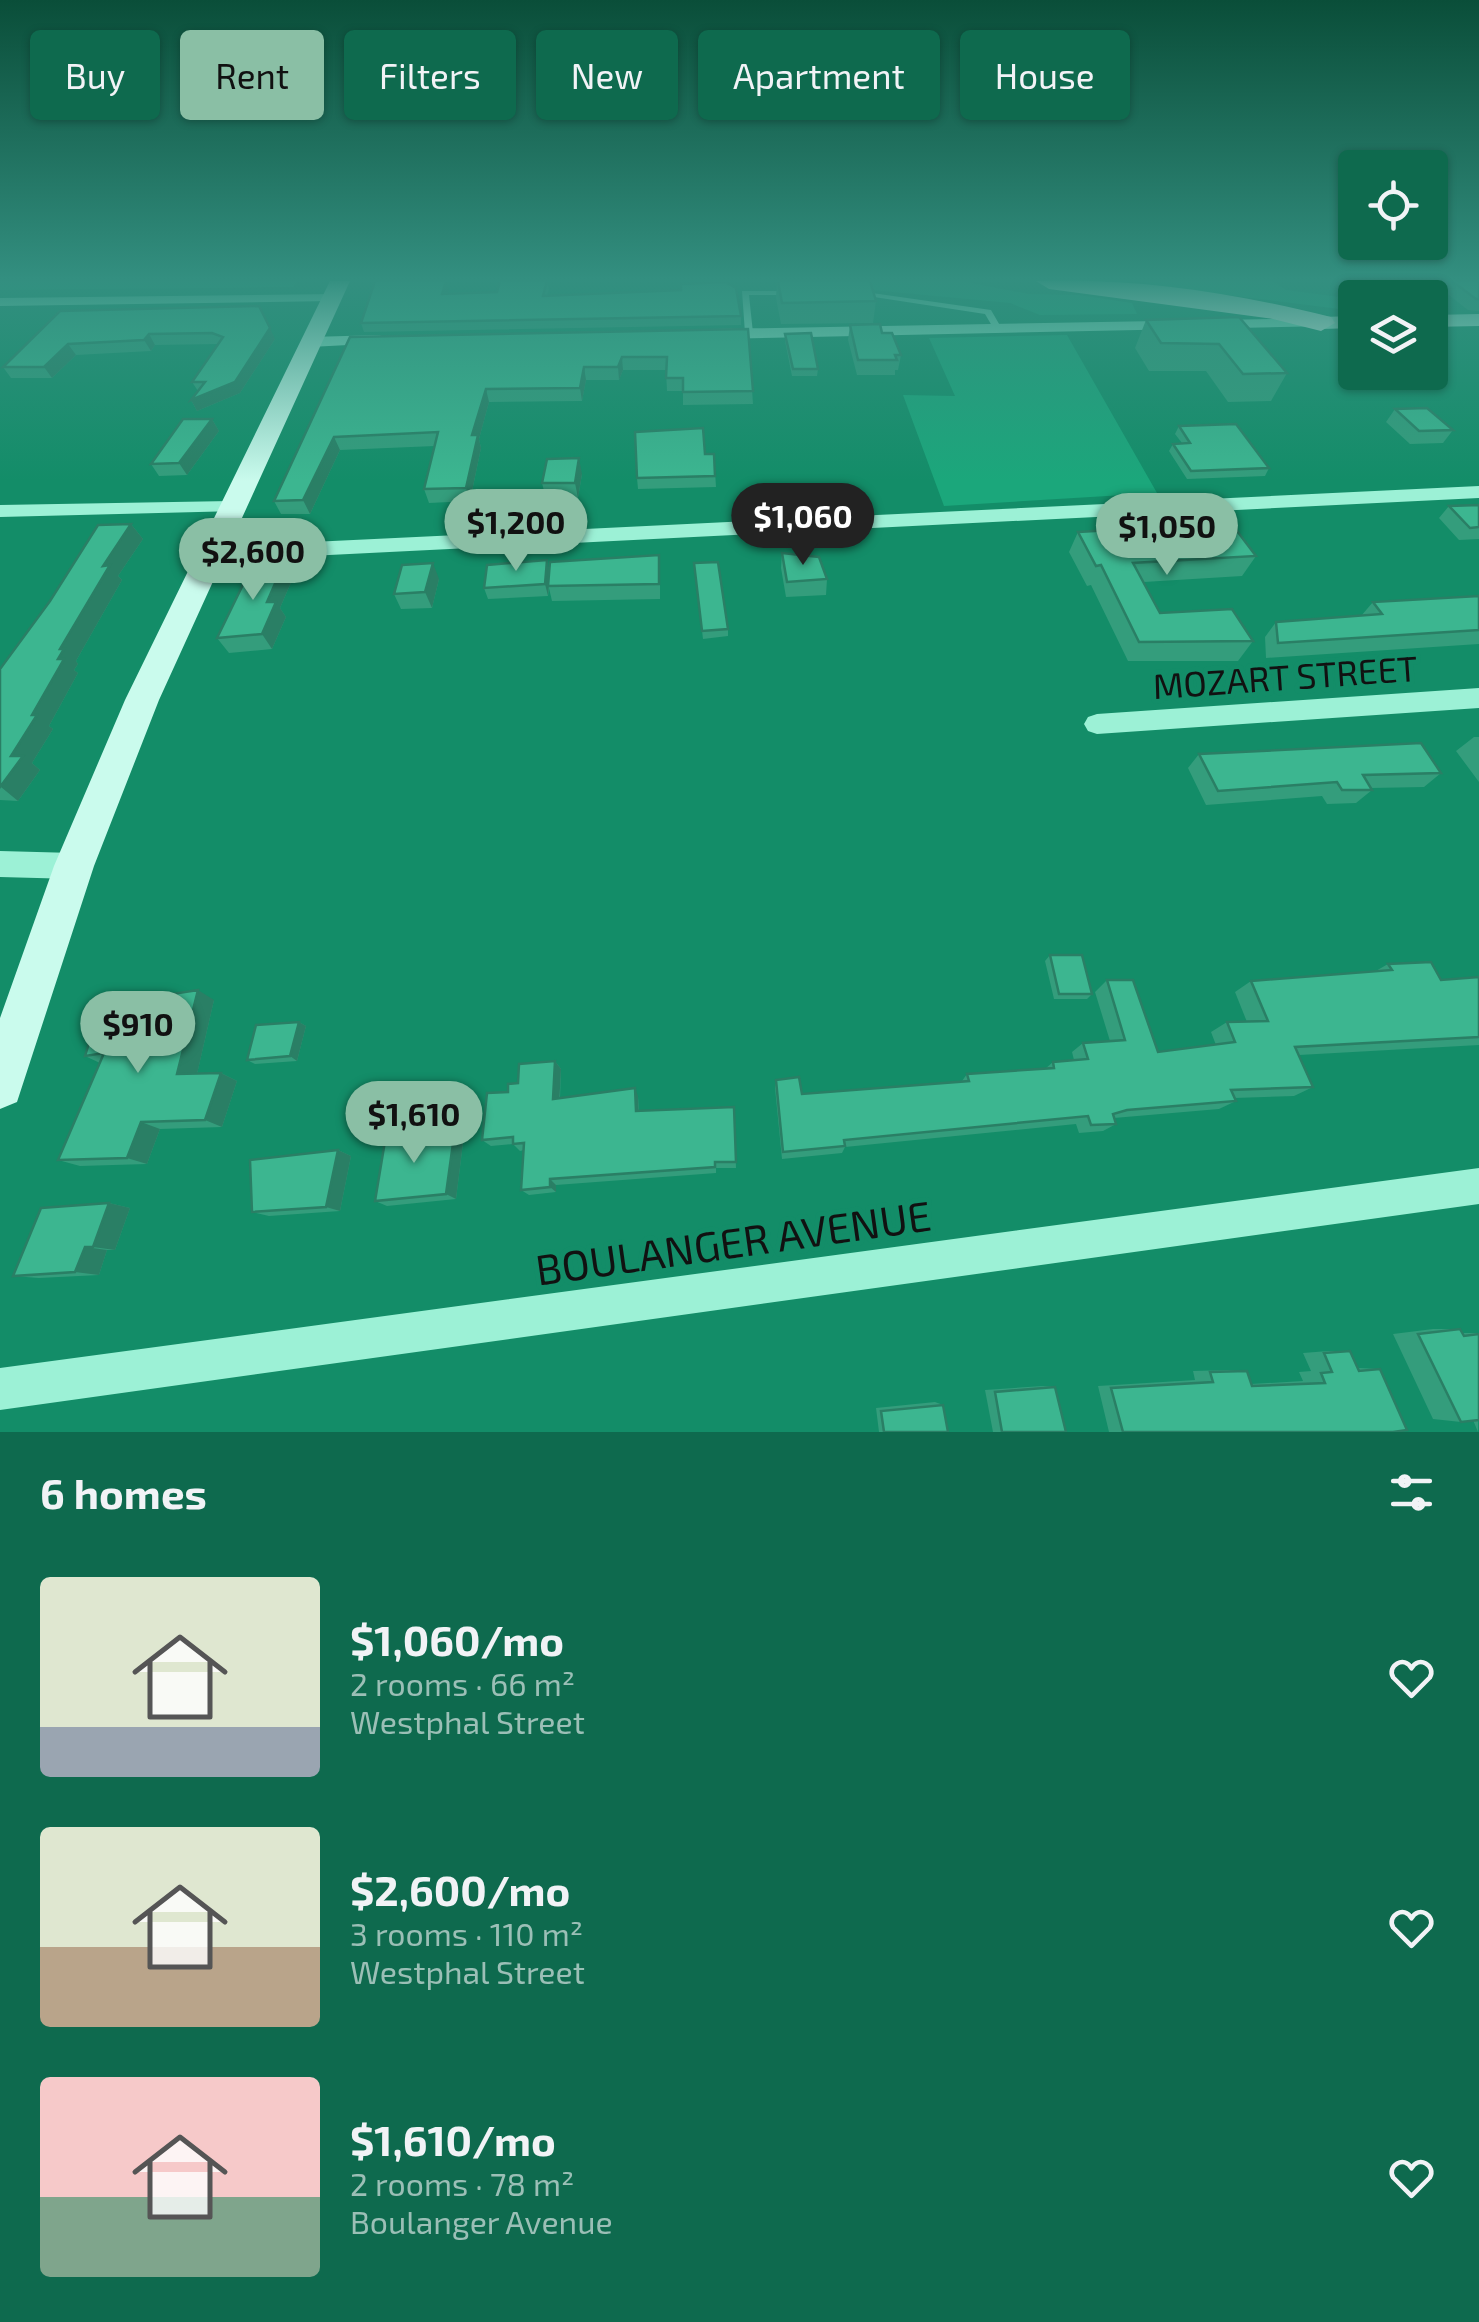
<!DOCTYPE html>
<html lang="en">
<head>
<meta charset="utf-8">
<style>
  body { margin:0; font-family:"Exo 2",sans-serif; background:#176f55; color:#f1f3f6; height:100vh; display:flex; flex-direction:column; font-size:38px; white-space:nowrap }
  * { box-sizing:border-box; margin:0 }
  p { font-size:32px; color:#9bbfb6 }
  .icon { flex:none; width:55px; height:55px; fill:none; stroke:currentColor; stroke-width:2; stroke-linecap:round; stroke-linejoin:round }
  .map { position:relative; height:1432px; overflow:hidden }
  .drawer { display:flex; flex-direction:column; background:#0e6a4e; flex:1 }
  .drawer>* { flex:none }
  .hud { position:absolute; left:30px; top:30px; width:1420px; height:90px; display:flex; gap:20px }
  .fabs { position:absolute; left:1338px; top:150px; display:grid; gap:20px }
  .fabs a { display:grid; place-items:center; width:110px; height:110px; border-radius:10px; background:#0e6a4e; box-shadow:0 2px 8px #0004; font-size:50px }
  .price { position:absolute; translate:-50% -85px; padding:0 22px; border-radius:35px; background:#8abfa5; color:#111; font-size:32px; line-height:65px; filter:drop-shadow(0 2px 5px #0008) }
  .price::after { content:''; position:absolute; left:50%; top:60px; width:30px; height:22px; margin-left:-15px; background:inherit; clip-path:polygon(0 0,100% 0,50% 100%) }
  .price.current { background:#222; color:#fff }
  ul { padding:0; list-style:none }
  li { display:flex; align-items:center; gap:30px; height:250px; padding:0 40px }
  li span { display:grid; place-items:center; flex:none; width:280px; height:200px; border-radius:10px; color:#555 }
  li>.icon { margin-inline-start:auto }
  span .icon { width:120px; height:120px; fill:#fffc; stroke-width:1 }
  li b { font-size:42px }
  h2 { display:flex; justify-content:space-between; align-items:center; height:120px; padding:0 40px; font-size:42px }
  .pill { padding:0 35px; border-radius:10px; background:#0e6a4e; box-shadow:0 2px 8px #0004; font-size:35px; line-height:90px }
  .pill.current { background:#8abfa5; color:#111 }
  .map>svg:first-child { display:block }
  .green { fill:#1ba77b }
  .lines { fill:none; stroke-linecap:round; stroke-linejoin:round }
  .lane { fill:#9cf1d6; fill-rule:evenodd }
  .street { fill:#9cf1d6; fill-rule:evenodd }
  .secondary { fill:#cafbed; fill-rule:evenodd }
  .highway { fill:#fff; fill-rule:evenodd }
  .wall { fill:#349d7c }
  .shaded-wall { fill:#2a7f65 }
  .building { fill:#3cb690; stroke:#2a7f65; stroke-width:2.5 }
  .labels { text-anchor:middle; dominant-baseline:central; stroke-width:10; stroke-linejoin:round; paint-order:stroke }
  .street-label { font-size:35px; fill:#111; stroke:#138d68 }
  .near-street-label { font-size:42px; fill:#111; stroke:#138d68 }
</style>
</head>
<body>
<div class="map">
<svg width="1479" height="1432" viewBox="0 0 1479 1432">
  <rect width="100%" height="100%" fill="#138d68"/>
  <path class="green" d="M0 281H297L293 287 0 290Z
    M776 281H961L1029 294 1079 295 1132 303 1137 314 1040 315 1010 303Z
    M1145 281H1273L1286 290 1355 299V311L1148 285Z
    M1067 335 1157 493 944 506 903 395 955 396 929 338Z"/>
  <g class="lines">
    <path class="lane" d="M742 291H791L795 293 791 295H749L753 333 749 335 745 333Z
      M858 291 991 310 1002 329 995 331 985 314 861 295 857 293Z"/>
    <path class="street" d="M337 294V300L332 301 0 306V298Z
      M1321 318 1329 323 1326 326 715 339 707 334 715 329Z
      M380 335 388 340 386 343 310 347 302 342 310 337Z
      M1479 486V498L209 561 198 554 209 547Z
      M231 501 238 503V511L0 517V505Z
      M1479 688V708L1097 734 1088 731 1084 724 1088 717 1097 714Z
      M0 851 74 853 84 857 88 866 84 875 74 879 0 877Z
      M1479 1168V1204L0 1410V1368Z"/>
    <path class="secondary" d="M330 281H350L159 700 94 866 17 1102 0 1109V1018L54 866 125 700Z
      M1479 314V326L1430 327V315Z
      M1355 316V328L1321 329 1310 323 1321 317Z"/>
    <path class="highway" d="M1036 281C1133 277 1236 293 1331 317L1335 323 1321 331 1273 319 1049 289Z"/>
  </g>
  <path class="wall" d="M547 281 549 289 547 296 681 290 741 316V325L364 332 361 323 449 290 447 294 497 292Z
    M777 281H870L876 301 873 323 781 324 776 298Z
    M1437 281H1479V311L1468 310 1435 284Z
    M60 311 275 339 240 393 197 411 191 400 198 391 192 382 219 344 155 345 151 351 76 355 52 378H11L3 367Z
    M1239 317 1287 373 1271 401 1228 402 1206 371H1149L1135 348 1146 320Z
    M850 325 882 333 901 355 898 370H895V375H857L848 340Z
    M748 329 753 404 683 405V391H667L666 370H623L619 380H586L582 401 489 402 479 439 481 448 470 501 429 503 424 489 435 446 340 450 310 514H281L274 501 350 337Z
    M785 334 818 369 817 376H792L785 341Z
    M1395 409 1453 430 1443 443 1410 444 1386 422Z
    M212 419 219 431 187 475 159 476 151 464Z
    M1179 426 1269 468 1265 476 1187 479 1169 451 1173 444 1182 443 1175 434Z
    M705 454H714L716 487 638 489 637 478Z
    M582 474 578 498 546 499 542 483Z
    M1479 505V539L1459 540 1439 518 1449 506Z
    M131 524 143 539 118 576 122 580 76 661 78 664 74 670 78 673 49 726 53 729 32 763 40 770 18 801 0 800V669Z
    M1078 532 1256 556 1242 576 1144 582 1160 613 1253 641 1238 661H1128L1091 585 1087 586 1069 552Z
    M782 553 827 579 826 595 786 597 781 568Z
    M694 563 728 629V636L703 639Z
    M660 570V599L552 601 549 588 548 596 488 599 484 588 550 571Z
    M293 578 280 608 286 617 272 649 229 653 217 638Z
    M439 579 432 608 401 609 394 594Z
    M1479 596V644L1266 658 1265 637 1276 622 1361 616 1373 602Z
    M1474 737H1479V782L1456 751Z
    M1199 754 1441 773 1424 787 1371 788 1372 790 1356 803 1327 804 1322 796 1206 805 1188 768Z
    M1050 955 1092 994 1087 999H1054L1045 961Z
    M1388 964 1441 980 1479 977V1045L1299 1055 1313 1087 1294 1096 1234 1098 1236 1101 1219 1109 1114 1118 1116 1124 1103 1131 1079 1133 1076 1124 845 1147 842 1153 782 1159 775 1088 776 1080 802 1094 962 1081 967 1074 1045 1069 1053 1062 1074 1060 1072 1052 1083 1043 1110 1041 1095 992 1107 980 1158 1052 1216 1045 1211 1032 1227 1022H1247L1235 992 1251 981 1374 972Z
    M214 1000 197 1074 221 1073 237 1081 222 1127 160 1129 147 1164 80 1166 58 1160 100 1063 85 1056Z
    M299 1022 306 1026 297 1061 255 1064 247 1060Z
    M555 1061 561 1069 560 1098 638 1096 639 1111 734 1107 736 1168H716V1173L556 1185V1192L529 1195 521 1190 524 1150 520 1151 513 1144 491 1146 482 1140 508 1092 518 1083Z
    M421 1134 420 1139 463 1143 456 1199 387 1206 375 1201Z
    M338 1150 351 1156 340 1211 269 1216 252 1212Z
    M109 1203 130 1208 115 1250H107L99 1275 39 1278 13 1276Z
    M1433 1329H1460L1462 1333H1479L1478 1432 1473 1420 1461 1422 1433 1419 1393 1334Z
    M1328 1351H1350L1358 1368 1380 1369 1393 1432H1109L1098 1386 1195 1380 1193 1371 1228 1370 1247 1371 1251 1384 1303 1381 1299 1372 1311 1371 1303 1353Z
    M1043 1386 1055 1387 1066 1432H993L985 1390Z
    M935 1402 943 1405 948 1432H879L876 1408Z"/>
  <path class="shaded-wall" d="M446 281 449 290 444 303 442 294Z
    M270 328 275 339 240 393 197 411 191 400Z
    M149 334 155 345 151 351 144 340Z
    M68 344 76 355 52 378 44 367Z
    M622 357 623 370 619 380 618 367Z
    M584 367 586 380 582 401 580 388Z
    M486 389 489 402 479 439 481 448 470 501 466 488 472 435Z
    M212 419 219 431 187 475 179 463Z
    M334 437 340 450 310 514 303 500Z
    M579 458 582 474 578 498 575 483Z
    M131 524 143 539 118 576 122 580 76 661 78 664 74 670 78 673 49 726 53 729 32 763 40 770 18 801 1 787 11 756 32 715 60 649 103 566Z
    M547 560 550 572 548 596 545 584Z
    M284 563 293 578 280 608 286 617 272 649 262 634 267 602Z
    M433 563 439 579 432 608 425 592Z
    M198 990 214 1000 195 1083 177 1074Z
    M299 1022 306 1026 297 1061 290 1056Z
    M555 1061 561 1069 559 1106 553 1099Z
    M221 1073 237 1081 222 1127 205 1120Z
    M635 1088 638 1096 639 1118 636 1111Z
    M141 1122 160 1129 147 1164 127 1158Z
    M411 1127 421 1134 419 1147 409 1140Z
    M454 1136 463 1143 456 1199 446 1194Z
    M338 1150 351 1156 340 1211 326 1207Z
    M550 1179 556 1185V1192L550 1187Z
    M109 1203 130 1208 115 1250 93 1247Z
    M85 1247 107 1250 99 1275 75 1272Z"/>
  <path class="building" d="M375 281H446L442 294 497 292 500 281H547L543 296 681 290V284L725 282 736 288 741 316 361 323Z
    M778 281H870L876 301 782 303Z
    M1452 281H1479V299H1476Z
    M259 306 270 328 235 382 191 400 205 382H192L223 337 212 333 149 334 144 340 68 344 44 367H3L60 311Z
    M1239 317 1287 373 1243 374 1219 344 1161 343 1146 320Z
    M880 324 882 333H892L901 355H895L897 360H858L850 325Z
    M748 329 753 391 683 392V378H666L667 357H622L618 367H584L580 388 486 389 472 435H478L466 488 424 489 438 432 334 437 303 500 274 501 350 337Z
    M811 333 818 369H793L785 334Z
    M1427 408 1453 430 1419 431 1395 409Z
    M183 419H212L179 463 151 464Z
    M1236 424 1269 468 1191 471 1173 444 1190 443 1179 426Z
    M703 428 705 454H714L715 476 637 478 635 432Z
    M579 458 575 483H542L547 459Z
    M1479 505V527L1470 528 1449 506Z
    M1231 523 1256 556 1133 563 1160 613 1232 609 1253 641 1139 642 1101 565 1096 566 1078 532Z
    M131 524 103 566 110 565 60 649H64L58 659H64L32 715H37L11 756H23L0 787V669L50 601 98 525Z
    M782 553 819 557 827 579 787 582Z
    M659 555V584L548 586 550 562Z
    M547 560 545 584 484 588 487 565Z
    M718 562 728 629 702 631 694 563Z
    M284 563 267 602H276L262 634 217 638 253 564Z
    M433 563 425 592 394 594 402 565Z
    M1479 596V630L1278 643 1276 622 1382 614 1373 602Z
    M1421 743 1441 773 1363 775 1372 790H1342L1337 782 1218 791 1199 754Z
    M1050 955H1082L1092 994H1059Z
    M1431 962 1441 980 1479 977V1037L1295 1047 1313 1087 1231 1090 1236 1101 1127 1110 1113 1114 1116 1124 1091 1125 1088 1116 844 1140 845 1146 783 1152 776 1080 799 1077 802 1094 969 1081 967 1074 1054 1068 1053 1062 1088 1059 1083 1043 1125 1040 1107 980H1133L1158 1052 1235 1042 1227 1022 1268 1021 1251 981 1392 970 1388 964Z
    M198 990 177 1074 221 1073 205 1120 141 1122 127 1158 58 1160 104 1053 85 1056 101 1005Z
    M299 1022 290 1056 247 1060 256 1025Z
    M555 1061 553 1099 635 1088 636 1111 734 1107 736 1162H715V1167L550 1179V1187L521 1190 524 1143 513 1144V1137L482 1140 487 1093 508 1092V1084L518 1083 519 1064Z
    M411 1127 409 1140 454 1136 446 1194 375 1201 387 1129Z
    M338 1150 326 1207 252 1212 250 1160Z
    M109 1203 93 1247H85L75 1272 13 1276 41 1208Z
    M1460 1329 1464 1336 1479 1334V1420L1461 1422 1418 1334Z
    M1350 1351 1359 1371 1380 1369 1407 1430 1393 1432H1123L1111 1388 1213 1382 1210 1372 1247 1371 1252 1386 1325 1383 1321 1373 1332 1372 1324 1353Z
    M1055 1387 1066 1432H1002L995 1392Z
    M943 1405 948 1432H884L881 1411Z"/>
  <linearGradient id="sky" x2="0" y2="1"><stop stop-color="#0a4e39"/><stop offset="0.58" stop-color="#338f80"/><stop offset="1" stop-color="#338f80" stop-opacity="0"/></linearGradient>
  <rect width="1479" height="481" fill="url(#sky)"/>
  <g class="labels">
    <g class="street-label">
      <text transform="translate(1285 676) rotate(-4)">MOZART STREET</text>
    </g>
    <g class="near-street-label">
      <text transform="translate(733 1241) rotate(-8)">BOULANGER AVENUE</text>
    </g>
  </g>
</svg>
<div class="fabs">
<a><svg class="icon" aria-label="locate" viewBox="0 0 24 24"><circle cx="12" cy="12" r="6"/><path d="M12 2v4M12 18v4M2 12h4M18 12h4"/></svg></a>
<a><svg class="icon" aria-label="layers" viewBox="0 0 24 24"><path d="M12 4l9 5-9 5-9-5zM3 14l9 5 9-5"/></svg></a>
</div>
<b class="price current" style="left:803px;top:568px">$1,060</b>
<b class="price" style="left:516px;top:574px">$1,200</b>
<b class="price" style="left:1167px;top:578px">$1,050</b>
<b class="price" style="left:253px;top:603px">$2,600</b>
<b class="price" style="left:138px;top:1076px">$910</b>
<b class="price" style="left:414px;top:1166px">$1,610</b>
<div class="hud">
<a class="pill">Buy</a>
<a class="pill current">Rent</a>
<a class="pill">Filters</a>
<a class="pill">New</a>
<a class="pill">Apartment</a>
<a class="pill">House</a>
</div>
</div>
<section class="drawer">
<h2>6 homes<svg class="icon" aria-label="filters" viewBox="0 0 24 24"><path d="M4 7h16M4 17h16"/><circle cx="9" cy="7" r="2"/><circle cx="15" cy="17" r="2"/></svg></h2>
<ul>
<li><span style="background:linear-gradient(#dfe7d0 75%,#9aa5b1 0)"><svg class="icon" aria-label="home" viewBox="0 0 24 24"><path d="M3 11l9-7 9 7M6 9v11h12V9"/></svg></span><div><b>$1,060/mo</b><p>2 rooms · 66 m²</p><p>Westphal Street</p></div><svg class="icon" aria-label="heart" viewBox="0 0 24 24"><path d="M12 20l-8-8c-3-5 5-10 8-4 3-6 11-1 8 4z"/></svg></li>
<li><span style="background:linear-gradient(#dfe7d0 60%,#b9a48a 0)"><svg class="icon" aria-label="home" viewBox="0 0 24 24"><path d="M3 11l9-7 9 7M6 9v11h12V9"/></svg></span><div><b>$2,600/mo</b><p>3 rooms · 110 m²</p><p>Westphal Street</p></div><svg class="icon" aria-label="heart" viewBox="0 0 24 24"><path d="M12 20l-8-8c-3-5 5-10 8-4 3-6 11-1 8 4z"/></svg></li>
<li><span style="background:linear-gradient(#f6c9c9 60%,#7fa58c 0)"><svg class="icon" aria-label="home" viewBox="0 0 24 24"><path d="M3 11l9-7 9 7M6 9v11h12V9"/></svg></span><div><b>$1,610/mo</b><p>2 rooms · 78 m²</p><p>Boulanger Avenue</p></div><svg class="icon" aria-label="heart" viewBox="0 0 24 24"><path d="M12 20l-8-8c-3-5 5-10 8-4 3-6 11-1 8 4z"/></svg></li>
</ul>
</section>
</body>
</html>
